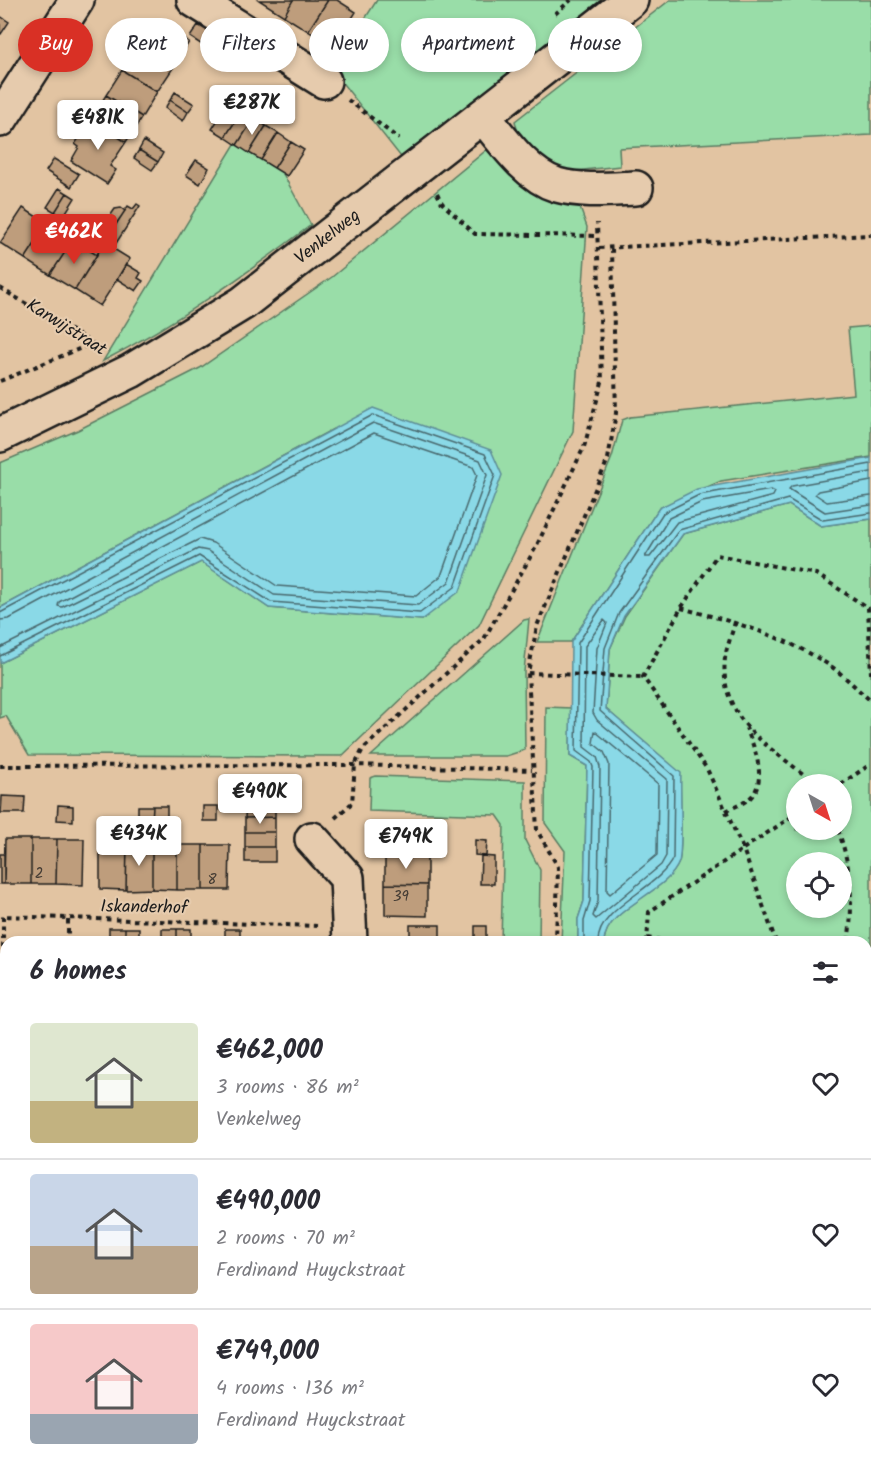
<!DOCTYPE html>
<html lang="en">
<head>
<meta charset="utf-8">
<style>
  body { margin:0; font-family:Kalam,sans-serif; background:#f2f2f3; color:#2b2b33; height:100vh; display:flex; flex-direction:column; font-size:22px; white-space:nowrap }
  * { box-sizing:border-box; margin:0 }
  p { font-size:20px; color:#7c7c81 }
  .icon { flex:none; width:33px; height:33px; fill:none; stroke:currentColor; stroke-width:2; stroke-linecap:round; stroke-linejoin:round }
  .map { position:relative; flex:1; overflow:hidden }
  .details { position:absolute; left:0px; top:936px; width:872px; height:534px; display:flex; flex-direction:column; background:#fff; border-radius:18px 18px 0 0; box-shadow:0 3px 9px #0003 }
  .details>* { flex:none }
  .guide { position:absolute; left:18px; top:18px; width:836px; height:54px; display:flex; gap:12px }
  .needle { width:39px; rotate:141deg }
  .fabs { position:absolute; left:786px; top:774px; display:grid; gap:12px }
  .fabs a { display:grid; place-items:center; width:66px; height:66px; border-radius:50%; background:#fff; box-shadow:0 3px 9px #0003; font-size:30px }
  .price { position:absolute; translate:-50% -51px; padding:0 14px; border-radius:6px; background:#fff; color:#222; font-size:20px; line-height:39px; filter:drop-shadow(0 2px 3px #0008) }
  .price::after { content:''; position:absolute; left:50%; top:36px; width:18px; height:14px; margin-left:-9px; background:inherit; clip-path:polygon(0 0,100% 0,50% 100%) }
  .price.active { background:#d93025; color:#fff }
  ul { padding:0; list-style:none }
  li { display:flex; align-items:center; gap:18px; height:150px; padding:0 30px }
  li+li { border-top:2px solid #e1e1e2 }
  li span { display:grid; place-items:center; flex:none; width:168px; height:120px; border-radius:6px; color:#555 }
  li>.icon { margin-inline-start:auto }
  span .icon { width:72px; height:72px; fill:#fffc; stroke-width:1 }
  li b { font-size:26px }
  h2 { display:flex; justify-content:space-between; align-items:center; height:72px; padding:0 30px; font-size:26px }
  .pill { padding:0 21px; border-radius:27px; background:#fff; box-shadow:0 3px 9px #0003; font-size:21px; line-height:54px }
  .pill.active { background:#d93025; color:#fff }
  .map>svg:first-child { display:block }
  .green { fill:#99dda8; stroke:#5a7c62; stroke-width:1.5; fill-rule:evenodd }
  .water { fill:#8ad9e7; stroke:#5e8d96; stroke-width:1.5 }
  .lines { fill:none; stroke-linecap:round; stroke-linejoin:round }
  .shore { stroke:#48686d; stroke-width:1.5 }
  .building { fill:#be9d7b; stroke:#1c1c1c; stroke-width:1.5 }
  .minor-casing { stroke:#1c1c1c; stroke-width:38 }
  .path { stroke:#1c1c1c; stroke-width:4; stroke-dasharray:4.5 4.5; stroke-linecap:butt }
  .minor { stroke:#e6cbad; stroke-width:33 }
  .labels { text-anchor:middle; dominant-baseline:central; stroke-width:4.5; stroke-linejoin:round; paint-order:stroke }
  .number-label { font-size:15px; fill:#443c34 }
  .street-label { font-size:18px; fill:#1c1c1c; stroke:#e6cbad }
</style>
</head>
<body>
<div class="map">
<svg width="871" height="1470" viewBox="0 0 871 1470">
  <rect width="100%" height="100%" fill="#e2c4a2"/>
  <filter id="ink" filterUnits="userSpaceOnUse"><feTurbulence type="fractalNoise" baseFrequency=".0167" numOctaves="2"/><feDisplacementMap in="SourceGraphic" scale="12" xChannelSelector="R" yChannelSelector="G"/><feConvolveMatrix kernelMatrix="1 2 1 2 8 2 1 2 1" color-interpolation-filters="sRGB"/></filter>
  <g filter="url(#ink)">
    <path class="green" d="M377 0H601L401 157 340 80 330 73Z
      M670 0H871V135L619 148 620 166 556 173 520 141 515 121Z
      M235 144 282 172 311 225C246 274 177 323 103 361Z
      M489 148 579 205 587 227 573 431 479 625 342 756 29 755 6 716 0 718V663L201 562 269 608 422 620 333 429 0 608V463L78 430 200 368 332 277Z
      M871 326V457L721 481 659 508 571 642H537L612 457 622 420 630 417 854 394 848 328Z
      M789 505 821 526 871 519V1242H866V942H604C605 908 667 893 679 862 683 848 680 791 680 773L606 709 610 649 625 616 683 534ZM796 784H842V830H796ZM796 862H842V908H796Z
      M529 619 524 672 525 750 506 756H371L524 620Z
      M546 707 571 708 570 756 587 766 584 901 578 919V942H561L565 851 545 823Z
      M376 776 525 781V840L540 870 539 942H501L504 825 497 815 369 811 370 778Z
      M866 1275H871V1470H604V1464H866Z
      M519 1464H569V1470H518Z"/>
    <path class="water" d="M373 408 491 450 502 475 460 591 422 620 269 608 201 562 0 663V608Z
      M871 458V519L821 526 789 505 683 534 624 616 610 649 606 709 681 773C680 791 683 848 679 862 668 893 605 908 604 942H578V919L584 901 587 766 570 756 571 642 659 508 697 489Z
      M866 1242H871V1281L866 1280Z
      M569 1464H604V1470H569Z"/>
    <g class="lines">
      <path class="shore" d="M374 433 473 467 477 475 441 576 416 596 277 586 213 543 200 539 62 607 58 606 59 602Z
        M871 472 792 486 789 489 825 512 871 505
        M871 481 818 491 815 494 827 502 871 496
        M771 490 775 492 773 496 677 522 650 557H645L669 518 702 502Z
        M0 613 373 415 485 454 495 475 455 587 420 613 271 602 199 556 0 656
        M0 620 9 619 373 423 480 460 487 475 449 582 418 605 274 595 208 551 198 549 0 648
        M604 620 607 623 597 648 593 713 597 720 667 779 666 856 661 865 596 919 593 916 598 901 600 767 597 757 584 747 585 646Z
        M595 731 658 784 657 855 610 894 607 891 609 764 604 752 593 743Z
        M584 942V921L590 901 593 767 591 762 576 751 578 643 663 513 699 495 871 464
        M598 942C598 907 659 889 673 858L674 776 600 711 605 648 619 613 679 530 788 499 823 520 871 513"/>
    </g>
    <path class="building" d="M259 0H293L284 16Z
      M293 0H328L308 31 284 16Z
      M328 0H337L356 12 334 47 308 31Z
      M0 16 9 22 1 34H0Z
      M154 20 189 42 173 68 137 45Z
      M198 25 224 41 216 54 190 37Z
      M223 43 240 54 233 65 216 54Z
      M137 45 173 68 157 92 122 70Z
      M122 70 157 92 142 117 106 95Z
      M175 92 194 104 188 112 170 100Z
      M106 95 142 117 126 142 91 119Z
      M170 100 188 112 183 121 165 108Z
      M229 102 242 111 225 137 212 129Z
      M242 111 254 118 237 145 225 137Z
      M254 118 266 126 249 153 237 145Z
      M91 119 126 142 110 166 116 170 107 184 71 161 79 147 75 144Z
      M266 126 278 133 261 160 249 153Z
      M278 133 291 142 274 168 261 160Z
      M144 141 163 153 158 162 139 150Z
      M291 142 304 150 287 176 274 168Z
      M139 150 158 162 152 170 134 158Z
      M54 159 79 174 71 187 46 171Z
      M196 160 209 168 200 184 186 175Z
      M59 188 67 193 55 212 47 207Z
      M67 193 75 198 63 217 55 212Z
      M137 204 140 206 113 248 104 243 128 206 133 209Z
      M23 208 48 224 25 259 0 243Z
      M121 208 125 211 116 224 108 219 115 209Z
      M108 219 116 224 104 243 96 238Z
      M48 224 73 240 50 275 25 259Z
      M73 240 97 255 75 290 50 275Z
      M104 243 130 259 100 306 75 290Z
      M126 264 141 273 138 278 143 281 136 291 117 279Z
      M2 796 25 797 24 813H1Z
      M246 802 275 803V817L245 818Z
      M58 805 73 806V821L57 820Z
      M138 806H153L152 821H138Z
      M153 806H167V821H152Z
      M203 806H218V821H203Z
      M275 817V832H245V818Z
      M386 824H427V855H385Z
      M245 832H275V847H245Z
      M5 839H31V884H4Z
      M31 839H57L56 884H31Z
      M57 839H84L83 885 56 884Z
      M475 840 487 841 486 856 475 855Z
      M100 844 127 845 126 890 100 889Z
      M152 844V889L126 890 127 845Z
      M152 844 177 845V890L152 889Z
      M177 845H203V890H177Z
      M203 845H230L229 890H203Z
      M245 847H275V862H245Z
      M0 854H4V884H0Z
      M385 855H427V885L385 884Z
      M481 856 494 857V884H480Z
      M385 884 427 885V916L385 915Z
      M410 925H440V941H410Z
      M475 926H486V941H475Z
      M109 928H125V939L109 938Z
      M125 928H139V939H125Z
      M162 929H177V940H162Z
      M177 929H191V940H177Z
      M225 929H240V940H225Z
      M410 941H440V942H410Z
      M454 1464H482V1470H454Z"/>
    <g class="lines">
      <defs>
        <g id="minor">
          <path d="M194 0 324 81"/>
          <path d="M483 116C502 139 527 176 557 185 582 192 611 189 636 188"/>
          <path d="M0 120 77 0"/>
          <path id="s1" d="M0 435 131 371 243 303 631 0"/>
          <path d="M312 839 347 878 350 942"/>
          <path d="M0 981H6"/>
          <path d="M0 1366H6"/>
          <path d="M234 1466 320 1469 325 1464"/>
        </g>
      </defs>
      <use href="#minor" class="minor-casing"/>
      <path class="path" d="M555 14 571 0
        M348 100 399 139
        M437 193 442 203 475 234 598 236
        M599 248 871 235
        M0 288 102 349
        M0 381 94 343
        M681 608C734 622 786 636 832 667 846 677 858 690 871 701
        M735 622C732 634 727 646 725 658 719 719 766 744 807 777L813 784
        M528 673 643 677
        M0 766 355 765 532 770
        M841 784 871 764
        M726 811C734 807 745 803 751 797 768 779 754 746 746 728
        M335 818 352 803 355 765 363 749 484 639 536 547 584 447 602 382 597 223
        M838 830C851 865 854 905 848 942
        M68 920V942
        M647 938 674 942
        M556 942 558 867 537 830 528 673 537 626 608 459 616 413 612 249
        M647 942 649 912 743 849 707 769 643 677 681 608 717 555 816 574 868 608 871 674
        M776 942 743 849 796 814
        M3 948V916L317 926
        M866 1115 871 1056
        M502 1470V1464"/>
      <use href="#minor" class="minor"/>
    </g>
  </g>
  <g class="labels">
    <g class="number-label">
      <text x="39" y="874">2</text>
      <text x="212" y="880">8</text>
      <text x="401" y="897">39</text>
    </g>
    <g class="street-label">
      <text stroke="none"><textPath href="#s1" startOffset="384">Venkelweg</textPath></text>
      <text transform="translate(66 328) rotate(32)">Karwijstraat</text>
      <text transform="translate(144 908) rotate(1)">Iskanderhof</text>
    </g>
  </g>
</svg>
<div class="fabs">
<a><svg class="needle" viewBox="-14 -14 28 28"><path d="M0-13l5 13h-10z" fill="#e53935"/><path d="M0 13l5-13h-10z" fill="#7c7c81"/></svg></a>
<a><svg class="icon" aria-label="locate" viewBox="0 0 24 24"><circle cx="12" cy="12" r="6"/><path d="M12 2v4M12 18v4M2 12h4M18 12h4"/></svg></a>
</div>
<b class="price" style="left:252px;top:136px">€287K</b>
<b class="price" style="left:98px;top:151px">€481K</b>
<b class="price active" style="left:74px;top:265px">€462K</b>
<b class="price" style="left:260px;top:825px">€490K</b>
<b class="price" style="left:139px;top:867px">€434K</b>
<b class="price" style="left:406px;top:870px">€749K</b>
<div class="guide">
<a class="pill active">Buy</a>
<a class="pill">Rent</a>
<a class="pill">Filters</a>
<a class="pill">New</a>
<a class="pill">Apartment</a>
<a class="pill">House</a>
</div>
<section class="details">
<h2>6 homes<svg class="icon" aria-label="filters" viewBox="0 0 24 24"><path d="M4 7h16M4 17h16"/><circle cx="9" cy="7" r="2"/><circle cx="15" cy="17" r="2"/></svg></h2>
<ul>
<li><span style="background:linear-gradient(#dfe7d0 65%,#c2b280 0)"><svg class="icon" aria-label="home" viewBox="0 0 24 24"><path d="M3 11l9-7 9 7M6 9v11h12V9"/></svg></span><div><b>€462,000</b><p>3 rooms · 86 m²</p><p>Venkelweg</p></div><svg class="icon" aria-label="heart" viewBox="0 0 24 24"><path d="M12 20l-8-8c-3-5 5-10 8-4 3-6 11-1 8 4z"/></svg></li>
<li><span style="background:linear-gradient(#c9d6e8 60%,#b9a48a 0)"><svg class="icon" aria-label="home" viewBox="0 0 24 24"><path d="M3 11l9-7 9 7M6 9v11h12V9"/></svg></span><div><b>€490,000</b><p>2 rooms · 70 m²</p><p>Ferdinand Huyckstraat</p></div><svg class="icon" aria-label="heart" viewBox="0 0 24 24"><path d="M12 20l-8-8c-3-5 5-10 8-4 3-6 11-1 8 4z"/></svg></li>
<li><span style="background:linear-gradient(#f6c9c9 75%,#9aa5b1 0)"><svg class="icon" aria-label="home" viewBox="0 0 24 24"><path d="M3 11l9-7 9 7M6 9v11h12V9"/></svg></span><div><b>€749,000</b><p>4 rooms · 136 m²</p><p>Ferdinand Huyckstraat</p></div><svg class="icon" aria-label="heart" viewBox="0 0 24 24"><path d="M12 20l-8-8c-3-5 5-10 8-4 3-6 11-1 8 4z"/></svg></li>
</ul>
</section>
</div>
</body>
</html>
